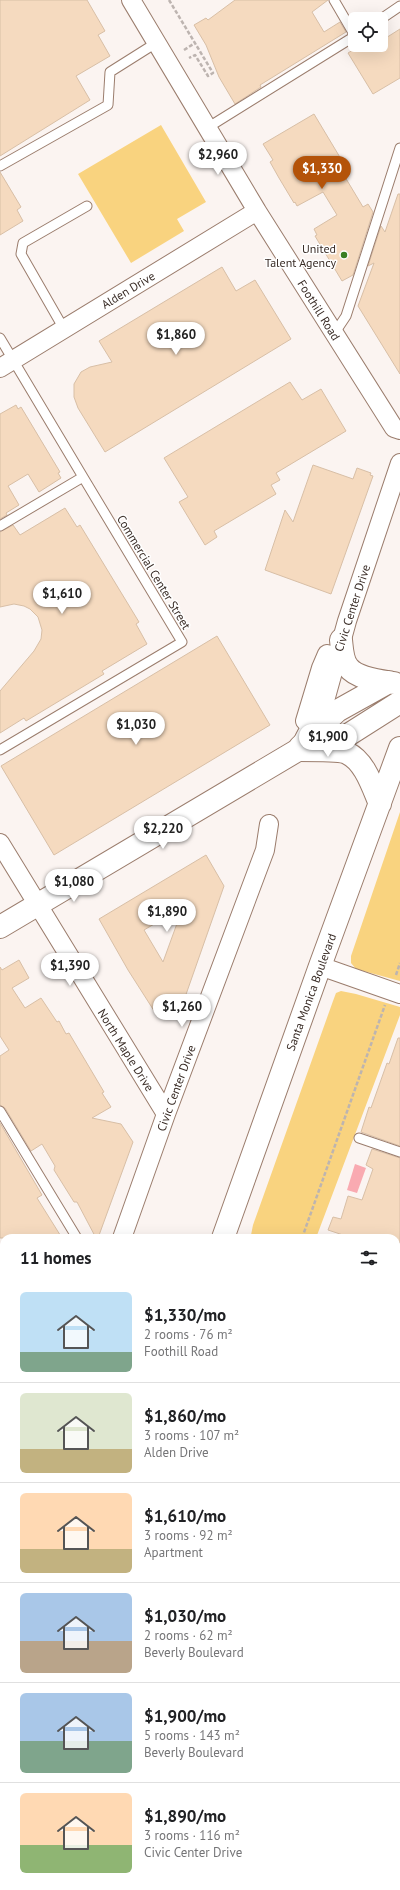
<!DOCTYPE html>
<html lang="en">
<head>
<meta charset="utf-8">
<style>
  body { margin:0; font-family:"PT Sans",sans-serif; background:#f6f6f6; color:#202124; height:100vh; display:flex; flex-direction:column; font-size:15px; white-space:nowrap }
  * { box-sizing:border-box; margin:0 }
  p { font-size:13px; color:#757577 }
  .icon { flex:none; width:22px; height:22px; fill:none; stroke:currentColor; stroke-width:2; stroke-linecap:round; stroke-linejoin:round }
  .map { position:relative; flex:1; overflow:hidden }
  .details { position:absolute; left:0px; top:1234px; width:400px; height:656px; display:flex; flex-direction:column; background:#fff; border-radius:12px 12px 0 0; box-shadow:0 4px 16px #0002 }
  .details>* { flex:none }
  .fabs { position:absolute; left:348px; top:12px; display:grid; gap:8px }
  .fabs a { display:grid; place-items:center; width:40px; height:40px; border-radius:6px; background:#fff; box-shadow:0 4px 16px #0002; font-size:20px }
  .price { position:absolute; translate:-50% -34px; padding:0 9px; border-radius:14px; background:#fff; color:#222; font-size:13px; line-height:26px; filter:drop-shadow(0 1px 2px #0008) }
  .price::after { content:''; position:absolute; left:50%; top:24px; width:12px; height:9px; margin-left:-6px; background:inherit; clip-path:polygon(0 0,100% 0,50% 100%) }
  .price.active { background:#b45309; color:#fff }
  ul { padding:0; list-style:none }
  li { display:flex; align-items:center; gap:12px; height:100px; padding:0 20px }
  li+li { border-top:1px solid #e0e0e0 }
  li span { display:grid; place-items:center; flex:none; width:112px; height:80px; border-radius:6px; color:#555 }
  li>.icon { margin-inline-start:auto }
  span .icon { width:48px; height:48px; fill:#fffc; stroke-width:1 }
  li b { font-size:17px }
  h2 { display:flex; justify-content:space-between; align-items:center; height:48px; padding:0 20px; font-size:17px }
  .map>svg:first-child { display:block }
  .green { fill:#f9d37f }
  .water { fill:#f9aab1 }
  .building { fill:#f5dabf; stroke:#d8bfa6; fill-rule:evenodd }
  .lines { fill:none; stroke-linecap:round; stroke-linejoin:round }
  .lane-casing { stroke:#9b7d6d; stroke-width:11 }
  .street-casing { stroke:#9b7d6d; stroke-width:20 }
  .secondary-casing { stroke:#9b7d6d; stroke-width:24 }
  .primary-casing { stroke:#9b7d6d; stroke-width:24 }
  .path { stroke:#bdb4b0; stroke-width:2.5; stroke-dasharray:4 2; stroke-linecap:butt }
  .lane { stroke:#fff; stroke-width:9 }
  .street { stroke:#fff; stroke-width:18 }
  .secondary { stroke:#fff; stroke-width:22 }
  .primary { stroke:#fff; stroke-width:22 }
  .poi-dot { fill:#397f23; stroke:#fff; stroke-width:1.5 }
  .labels { text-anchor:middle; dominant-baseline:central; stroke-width:3; stroke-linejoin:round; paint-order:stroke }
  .poi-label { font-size:12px; fill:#392c26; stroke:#fff; text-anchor:end }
  .street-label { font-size:12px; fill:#392c26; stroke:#fff }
</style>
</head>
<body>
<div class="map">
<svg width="400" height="1890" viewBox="0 0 400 1890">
  <rect width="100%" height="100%" fill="#fbf4f1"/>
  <path class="green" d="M161 125 206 202 177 219 184 231 131 263 78 174Z
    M400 812V981L356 969 351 963V956Z
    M341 991 356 994 400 1007V1015L316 1238H252L251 1235 253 1225 333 1001 336 993Z
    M21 1886H89L87 1890H19Z"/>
  <path class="water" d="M355 1164 366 1168 357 1193 347 1190Z"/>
  <path class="building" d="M0 0H87L105 31 98 35 110 56 76 76 90 100 0 156Z
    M235 0H328L312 12 324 32 340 22 346 32 260 85 261 87 235 104 219 77 206 45 194 25 206 18 208 20Z
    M400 29V78L373 94 348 53 361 45H381V41Z
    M314 114 350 174 345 177 363 207 368 204 373 212 353 275 342 281 315 236 317 235 314 229 337 215 323 192 297 206 295 202 294 203 279 178 270 162 273 160 263 144Z
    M0 172 21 207 17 210 23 221 0 235Z
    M398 194H400V374L358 306 374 263 368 266 381 226 385 232Z
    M222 267 236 291 255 280 291 339 105 452 78 408 74 397V384L81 372 90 367 112 362 99 341Z
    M290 382 302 400 321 389 346 431 276 473 280 480 271 485 276 494 214 531 217 537 205 545 179 502 188 497 164 458Z
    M16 405 18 409 21 407 60 472 58 473 61 478 39 492 28 474 8 486 19 505 6 513 7 515 0 519V414Z
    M313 465 353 479 357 468 371 473 370 475 373 476 331 594 265 570 285 510 293 522Z
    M65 508 77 527 80 525 139 622 136 624 147 644 102 671 104 674 26 721 24 718 0 733V691L34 651 41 639 42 630 38 617 30 609 24 606 14 604 0 607V532L13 525 20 535Z
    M217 636 270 725 54 855 1 766Z
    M206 855 224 886 183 1003 158 1017 128 970 99 919ZM183 907 163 962 144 930Z
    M19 960 29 978 12 988 25 1008 41 998 57 1022 59 1021 66 1034 69 1033 104 1092 102 1093 111 1107 92 1118 121 1124 133 1142 98 1238H96L77 1202H74L54 1170 55 1166 42 1144 31 1151 5 1108 0 1105V1056L9 1050 0 1036V967L2 970Z
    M398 1038H400V1146L361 1132 369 1107 371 1108 387 1063 389 1064Z
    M0 1123 42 1195 37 1198 62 1238H0Z
    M372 1149 400 1158V1243L396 1241V1238H352L328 1230 333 1217 341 1219 348 1196 362 1200 373 1169 366 1165Z"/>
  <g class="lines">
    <defs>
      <path id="lane" d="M334 0 355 36
        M381 19 400 6
        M207 128 355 36
        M0 166 108 105 110 72 156 43
        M64 329 21 254 23 243 87 206
        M334 334 346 316 400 148
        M0 338 83 477
        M0 526 83 477 182 642 0 750
        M0 1111 77 1238
        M359 1138 400 1152
        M396 1364 400 1353
        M396 1465 400 1467
        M396 1787 400 1789
        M211 1890 212 1886"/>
      <path id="street" d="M131 0 257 211 394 428 400 430
        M0 368 257 211
        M305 721 321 668 327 654
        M304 739 326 697 347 621 400 463
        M0 843 166 1114
        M320 966 400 994
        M122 1238 166 1114 265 850 269 824
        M396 1305 400 1307
        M0 1370 4 1376
        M0 1587 4 1576
        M396 1630 400 1632
        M302 1886 308 1890"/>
      <path id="secondary" d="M341 640C342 648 342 660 348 667 357 679 381 681 394 683
        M300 747 337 711 389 682
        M0 927 298 750 348 735 400 702"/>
      <path id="primary" d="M298 750C307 750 341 750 347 753 365 761 373 788 380 804
        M223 1238 320 966 400 748
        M0 1831 4 1826
        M3 1890 5 1886"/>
    </defs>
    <use href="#lane" class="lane-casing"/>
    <use href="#street" class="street-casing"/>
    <use href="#secondary" class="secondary-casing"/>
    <use href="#primary" class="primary-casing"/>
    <path class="path" d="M169 0 213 73 208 76 195 55 189 58
      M184 50 195 43
      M396 975 400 963
      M302 1238 385 1005
      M70 1890 71 1886"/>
    <use href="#lane" class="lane"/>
    <use href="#street" class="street"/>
    <use href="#secondary" class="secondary"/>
    <use href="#primary" class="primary"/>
  </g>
  <circle class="poi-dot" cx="344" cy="255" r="4"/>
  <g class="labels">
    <g class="poi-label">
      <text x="336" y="248">United<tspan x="336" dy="14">Talent Agency</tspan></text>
    </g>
    <g class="street-label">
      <text transform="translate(128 290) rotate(-31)">Alden Drive</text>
      <text transform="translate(319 310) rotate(58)">Foothill Road</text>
      <text transform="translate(154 572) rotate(59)">Commercial Center Street</text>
      <text transform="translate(352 608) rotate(-72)">Civic Center Drive</text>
      <text transform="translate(311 992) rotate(-70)">Santa Monica Boulevard</text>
      <text transform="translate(126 1050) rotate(58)">North Maple Drive</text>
      <text transform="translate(176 1088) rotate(-70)">Civic Center Drive</text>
    </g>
  </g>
</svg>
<div class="fabs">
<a><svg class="icon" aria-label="locate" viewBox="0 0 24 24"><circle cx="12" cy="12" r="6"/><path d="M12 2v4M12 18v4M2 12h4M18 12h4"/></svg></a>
</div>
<b class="price" style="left:218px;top:176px">$2,960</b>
<b class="price active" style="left:322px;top:190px">$1,330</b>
<b class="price" style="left:176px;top:356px">$1,860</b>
<b class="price" style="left:62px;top:615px">$1,610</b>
<b class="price" style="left:136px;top:746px">$1,030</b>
<b class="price" style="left:328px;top:758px">$1,900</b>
<b class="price" style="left:163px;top:850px">$2,220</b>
<b class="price" style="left:74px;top:903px">$1,080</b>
<b class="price" style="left:167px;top:933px">$1,890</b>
<b class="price" style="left:70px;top:987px">$1,390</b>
<b class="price" style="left:182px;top:1028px">$1,260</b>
<section class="details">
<h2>11 homes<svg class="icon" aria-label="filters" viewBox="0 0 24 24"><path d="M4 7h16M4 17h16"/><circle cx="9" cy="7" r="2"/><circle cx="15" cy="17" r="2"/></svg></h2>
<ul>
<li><span style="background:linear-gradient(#bfe0f5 75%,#7fa58c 0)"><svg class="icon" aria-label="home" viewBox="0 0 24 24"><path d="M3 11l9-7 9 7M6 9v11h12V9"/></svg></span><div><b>$1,330/mo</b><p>2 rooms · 76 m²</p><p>Foothill Road</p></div></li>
<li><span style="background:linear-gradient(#dfe7d0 70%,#c2b280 0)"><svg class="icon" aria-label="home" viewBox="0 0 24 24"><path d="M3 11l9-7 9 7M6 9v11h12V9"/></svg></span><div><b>$1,860/mo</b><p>3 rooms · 107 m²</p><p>Alden Drive</p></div></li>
<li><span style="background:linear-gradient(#ffd9b3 70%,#c2b280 0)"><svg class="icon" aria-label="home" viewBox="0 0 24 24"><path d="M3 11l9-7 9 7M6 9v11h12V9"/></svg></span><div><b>$1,610/mo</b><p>3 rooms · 92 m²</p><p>Apartment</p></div></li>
<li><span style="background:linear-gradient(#a9c7e8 60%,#b9a48a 0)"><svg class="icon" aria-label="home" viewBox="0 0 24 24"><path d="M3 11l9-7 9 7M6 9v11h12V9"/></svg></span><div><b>$1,030/mo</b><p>2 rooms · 62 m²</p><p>Beverly Boulevard</p></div></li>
<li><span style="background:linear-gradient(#a9c7e8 60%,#7fa58c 0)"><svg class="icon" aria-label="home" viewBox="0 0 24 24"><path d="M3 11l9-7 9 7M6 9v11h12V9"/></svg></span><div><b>$1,900/mo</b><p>5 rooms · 143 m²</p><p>Beverly Boulevard</p></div></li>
<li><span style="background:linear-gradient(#ffd9b3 65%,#8fb573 0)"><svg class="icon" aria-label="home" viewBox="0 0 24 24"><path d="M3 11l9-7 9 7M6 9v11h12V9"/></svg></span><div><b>$1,890/mo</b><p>3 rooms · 116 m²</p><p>Civic Center Drive</p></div></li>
</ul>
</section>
</div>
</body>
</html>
